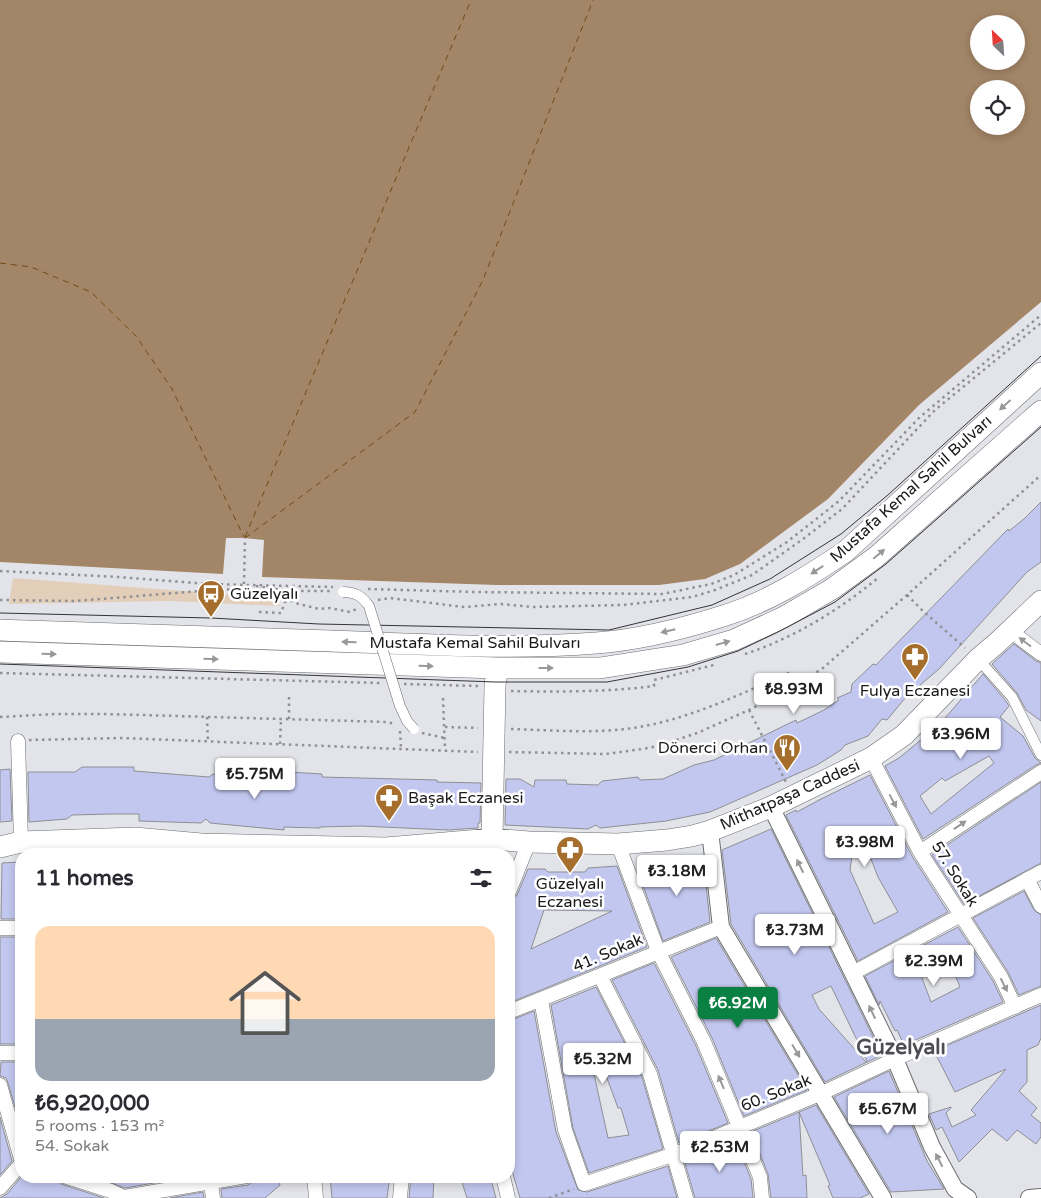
<!DOCTYPE html>
<html lang="en">
<head>
<meta charset="utf-8">
<style>
  body { margin:0; font-family:"Varela Round",sans-serif; background:#f7f7f7; color:#2b2b33; height:100vh; display:flex; flex-direction:column; font-size:19px; white-space:nowrap }
  * { box-sizing:border-box; margin:0 }
  p { font-size:16px; color:#7c7c81 }
  .icon { flex:none; width:28px; height:28px; fill:none; stroke:currentColor; stroke-width:2; stroke-linecap:round; stroke-linejoin:round }
  .map { position:relative; flex:1; overflow:hidden }
  .panel { position:absolute; left:15px; top:848px; width:500px; height:335px; display:flex; flex-direction:column; background:#fff; border-radius:20px; box-shadow:0 2px 8px #0003 }
  .panel>* { flex:none }
  .needle { width:32px; rotate:335deg }
  .fabs { position:absolute; left:970px; top:15px; display:grid; gap:10px }
  .fabs a { display:grid; place-items:center; width:55px; height:55px; border-radius:50%; background:#fff; box-shadow:0 2px 8px #0003; font-size:25px }
  .price { position:absolute; translate:-50% -42px; padding:0 11px; border-radius:5px; background:#fff; color:#222; font-size:16px; line-height:32px; filter:drop-shadow(0 1px 2px #0008) }
  .price::after { content:''; position:absolute; left:50%; top:30px; width:15px; height:11px; margin-left:-8px; background:inherit; clip-path:polygon(0 0,100% 0,50% 100%) }
  .price.on { background:#0b8043; color:#fff }
  ul { padding:0; list-style:none }
  li { display:grid; align-content:center; gap:10px; height:265px; padding:0 20px }
  li+li { border-top:1px solid #e1e1e2 }
  li span { display:grid; place-items:center; height:155px; border-radius:15px; color:#555 }
  li>.icon { margin-inline-start:auto }
  span .icon { width:90px; height:90px; fill:#fffc; stroke-width:1 }
  li b { font-size:21px }
  h2 { display:flex; justify-content:space-between; align-items:center; height:60px; padding:0 20px; font-size:21px }
  .map>svg:first-child { display:block }
  .green { fill:#e3ceba }
  .water { fill:#a38567; fill-rule:evenodd }
  .lines { fill:none; stroke-linecap:round; stroke-linejoin:round }
  .ferry { stroke:#744a16; stroke-width:1; stroke-dasharray:6 5; stroke-linecap:butt }
  .building { fill:#c2c7ef; stroke:#8e8f94; fill-rule:evenodd }
  .pedestrian-casing { stroke:#6c6d72; stroke-width:11 }
  .minor-casing { stroke:#6c6d72; stroke-width:15 }
  .tertiary-casing { stroke:#6c6d72; stroke-width:18 }
  .primary-casing { stroke:#6c6d72; stroke-width:22 }
  .path { stroke:#919195; stroke-width:2.5; stroke-dasharray:2.5 4; stroke-linecap:butt }
  .pedestrian { stroke:#fff; stroke-width:10 }
  .minor { stroke:#fff; stroke-width:14 }
  .tertiary { stroke:#fff; stroke-width:16 }
  .primary { stroke:#fff; stroke-width:21 }
  .tram { stroke:#353538; stroke-width:1 }
  .pedestrian-bridge-casing { stroke:#6c6d72; stroke-width:11; stroke-linecap:butt }
  .pedestrian-bridge { stroke:#fff; stroke-width:10 }
  .oneway { fill:#989899 }
  .labels { text-anchor:middle; dominant-baseline:central; stroke-width:5; stroke-linejoin:round; paint-order:stroke }
  .street-label { font-size:16px; fill:#1a1a1c; stroke:#fff }
  .poi-label { font-size:16px; fill:#1a1a1c; stroke:#fff; text-anchor:start }
  .district-label { font-size:21px; font-weight:bold; fill:#4d4e53; stroke:#fff }
</style>
</head>
<body>
<div class="map">
<svg width="1041" height="1198" viewBox="0 0 1041 1198">
  <rect width="100%" height="100%" fill="#e3e4e9"/>
  <path class="green" d="M13 578 276 598 280 606 170 601 9 604Z"/>
  <path class="water" d="M0 0H1041V302L919 405 828 499 740 564 705 579 659 585H497L262 577 264 540 245 538H226L223 574 0 562ZM979 24H1016V61H979ZM979 89H1016V126H979Z"/>
  <g class="lines">
    <path class="ferry" d="M0 263 31 267 91 292 136 336 172 389 244 537
      M245 537 471 0
      M245 538 415 412 483 280 593 0"/>
  </g>
  <path class="building" d="M1041 502V562L1027 572 939 669 906 697 887 720 882 719 868 736 845 745 841 750 817 765 710 812 666 821 600 828 596 825 588 829 505 825 506 779H520L534 787 535 780H566L567 784 598 785 602 781 638 777 640 780 663 779 694 765 714 760 796 720 797 723 824 710 839 700 837 698 851 692 852 684 873 664 876 665 1008 529 1009 531 1025 518Z
    M1014 644 1036 661 1041 663V721L1026 710 1017 693 992 664Z
    M983 674 1006 701 1009 706 1000 717 1023 736 1035 758 1041 763 1036 765 923 839 885 766 899 758 939 725ZM989 756 994 763 931 814 920 796 942 778 945 781Z
    M82 767H134V771L209 777 213 774 237 776 250 778V783L289 788V772L322 774V777L437 780V782L481 783 480 823H478V828L448 830 361 826 320 827V828L284 827V830L210 823 206 819 201 823 139 821V814H111L72 815 67 819 29 822 28 772H75Z
    M10 769 12 821 0 822V770Z
    M870 775 912 856 948 912 858 961 786 815 796 810 797 812 819 800ZM855 833 867 861 871 859 878 877 898 912 874 924 850 870Z
    M1041 782V863L964 904 932 855Z
    M771 829 882 1055 825 1082 731 924 722 850ZM831 986 867 1061 866 1062 819 1009 812 995Z
    M703 857 710 922 663 941 637 869 686 864 687 860Z
    M21 862V919H1L2 863Z
    M617 866 647 947 509 1003V904L510 901 517 895 528 869H545L548 872H585L588 868ZM544 910 612 911 531 949Z
    M1024 891 1034 910 1041 915V986L1019 995 1008 972 973 918Z
    M958 927 993 981 1003 1002 904 1045 897 1030 895 1031 880 1001 879 1005 865 976ZM942 966 945 973 953 970 960 987 931 1002 921 975Z
    M0 937H21V1044H0Z
    M716 938 807 1090 744 1116 712 1038 671 957Z
    M654 963 696 1046 728 1123 679 1143 658 1070 612 980Z
    M596 987 642 1077 663 1149 589 1173 573 1128 551 1005ZM601 1062 618 1108H621L629 1135 608 1138 592 1065Z
    M1041 1005V1038L1038 1045 1027 1050V1082L1019 1091 1037 1108 1031 1115 1041 1123V1137L1036 1144 1017 1130 1007 1141 992 1129 959 1162 942 1127 936 1130 929 1114 951 1107V1108L946 1113 952 1127 976 1115 971 1110 1006 1069 955 1092 934 1051Z
    M534 1011 556 1132 578 1190 587 1192 668 1166 677 1198H520L509 1160V1021Z
    M1 1062H21V1128L8 1083 6 1078 0 1076Z
    M889 1071 927 1161 944 1189 891 1192 834 1097Z
    M816 1105 869 1194 860 1198H833L828 1186 830 1185 799 1112 803 1176 806 1175 807 1198H771L768 1174 751 1132Z
    M0 1117 12 1161 0 1175Z
    M735 1139 751 1179 753 1198H695L684 1160Z
    M22 1176H55L57 1181 61 1184 104 1198H0L7 1194Z
    M94 1176H194L125 1188Z
    M278 1176 280 1185 265 1198H222L221 1189 248 1185 254 1181Z
    M330 1176H390L387 1198H332Z
    M411 1176H434L433 1198H409Z
    M460 1176H490L496 1198H467Z
    M203 1192 204 1198H170Z"/>
  <g class="lines">
    <defs>
      <path id="pedestrian" d="M978 659 1012 697 1041 755"/>
      <path id="minor" d="M1009 630 1041 654
        M18 741 21 842
        M871 758 920 852 1001 977 1015 1007
        M618 844 658 951 704 1042 760 1177 762 1198
        M920 852 1041 772
        M1027 879 1041 906
        M509 892 529 842
        M0 928H21
        M853 973 1041 872
        M600 976 650 1074 686 1198
        M541 1000 565 1130 584 1184 675 1154 822 1093 895 1059 1041 995
        M509 1012 721 927
        M0 1053H21
        M0 1085 21 1159
        M64 1176 111 1191 124 1197
        M210 1176 213 1198
        M314 1176 316 1198
        M503 1176 508 1198
        M0 1188 21 1164
        M124 1197 247 1176
        M400 1198 402 1176"/>
      <path id="tertiary" d="M771 807 895 1059 932 1147 955 1189 968 1198
        M710 831 721 927 883 1198
        M1029 1198 1041 1197"/>
      <path id="primary" d="M0 630C110 634 220 637 331 641 419 644 508 650 596 643 639 640 682 629 723 616 768 602 808 577 846 551L1041 373
        M0 652 497 668H600L683 655 734 640 784 617 832 589 876 557 1041 411
        M492 839 495 686 497 668
        M0 847 21 842 135 838 201 844 386 848 492 839 529 842 618 844 667 840 692 836 710 831 771 807 871 758 904 735 978 659 998 642 1041 601"/>
    </defs>
    <use href="#pedestrian" class="pedestrian-casing"/>
    <use href="#minor" class="minor-casing"/>
    <use href="#tertiary" class="tertiary-casing"/>
    <use href="#primary" class="primary-casing"/>
    <path class="path" d="M0 571 118 577 209 584 333 587
      M244 584 245 538
      M256 586 289 591H332
      M368 589 475 592 662 594 711 584 734 575 787 542 839 501 920 417 1041 315
      M907 595 923 611 965 648
      M0 600 75 601 226 589 287 598 295 603 319 609 330 608 350 612 359 608
      M378 600 390 598 464 607 501 604 533 607 623 605 692 597 715 590 752 575 803 539 842 509 935 410 1041 323
      M259 612 281 613 289 591
      M745 654C794 638 839 610 878 578
      M0 673 381 683
      M404 684 478 686
      M511 691C559 692 606 692 654 686V680L714 665
      M443 698 445 750
      M749 710 786 782
      M0 717 55 714H106L387 722 395 724
      M207 717 208 742
      M289 719V694
      M445 727 478 728
      M511 729C552 730 593 734 633 728 687 720 739 695 788 673L795 686
      M400 731 401 748
      M422 733 445 738
      M29 740 121 738 478 752
      M280 744 281 719
      M509 752 606 754 642 749 658 746 697 733 749 710 795 686 823 668 907 595 1041 475
      M549 1198 574 1189"/>
    <use href="#pedestrian" class="pedestrian"/>
    <use href="#minor" class="minor"/>
    <use href="#tertiary" class="tertiary"/>
    <use href="#primary" class="primary"/>
    <path class="tram" d="M0 613 211 618 319 624 609 630 712 605 770 579 841 534 889 494 1041 356
      M0 664 495 682H607L688 667 738 651 776 633 835 602 886 564 1041 427"/>
    <defs>
      <path id="pedestrian-bridge" d="M343 592C355 592 362 596 369 606L400 706 407 721 414 729"/>
    </defs>
    <use href="#pedestrian-bridge" class="pedestrian-bridge-casing"/>
    <use href="#pedestrian-bridge" class="pedestrian-bridge"/>
  </g>
  <defs><path id="oneway-solid" d="M-6-.8H1V-3.2L6.5 0L1 3.2V.8H-6Z" transform="scale(1.25)"/></defs>
  <g class="oneway">
    <use href="#oneway-solid" transform="translate(1005 405) rotate(138)"/>
    <use href="#oneway-solid" transform="translate(879 554) rotate(-40)"/>
    <use href="#oneway-solid" transform="translate(817 570) rotate(147)"/>
    <use href="#oneway-solid" transform="translate(668 631) rotate(167)"/>
    <use href="#oneway-solid" transform="translate(349 642) rotate(-178)"/>
    <use href="#oneway-solid" transform="translate(1025 642) rotate(-143)"/>
    <use href="#oneway-solid" transform="translate(723 643) rotate(-16)"/>
    <use href="#oneway-solid" transform="translate(49 654) rotate(2)"/>
    <use href="#oneway-solid" transform="translate(211 659) rotate(2)"/>
    <use href="#oneway-solid" transform="translate(426 666) rotate(2)"/>
    <use href="#oneway-solid" transform="translate(546 668)"/>
    <use href="#oneway-solid" transform="translate(893 801) rotate(62)"/>
    <use href="#oneway-solid" transform="translate(960 825) rotate(-34)"/>
    <use href="#oneway-solid" transform="translate(800 866) rotate(-116)"/>
    <use href="#oneway-solid" transform="translate(1004 985) rotate(63)"/>
    <use href="#oneway-solid" transform="translate(872 1012) rotate(-116)"/>
    <use href="#oneway-solid" transform="translate(796 1051) rotate(59)"/>
    <use href="#oneway-solid" transform="translate(721 1082) rotate(-113)"/>
    <use href="#oneway-solid" transform="translate(939 1160) rotate(-117)"/>
  </g>
  <defs>
    <symbol id="bus-pin" viewBox="-11 -11 22 30"><path d="M0 17L-7.5 6A9.5 9.5 0 1 1 7.5 6Z" fill="#a66e2c" stroke="#fff"/><path d="M-5-6H5V4H4V6H2V4H-2V6H-4V4H-5ZM-3.5-4V0h7V-4ZM-3.5 1.2v1.5H-2V1.2ZM2 1.2v1.5H3.5V1.2Z" fill="#fff"/></symbol>
    <symbol id="pharmacy-pin" viewBox="-11 -11 22 30"><path d="M0 17L-7.5 6A9.5 9.5 0 1 1 7.5 6Z" fill="#a66e2c" stroke="#fff"/><path d="M-2-6h4v4h4v4h-4v4h-4v-4h-4v-4h4Z" fill="#fff"/></symbol>
    <symbol id="restaurant-pin" viewBox="-11 -11 22 30"><path d="M0 17L-7.5 6A9.5 9.5 0 1 1 7.5 6Z" fill="#a66e2c" stroke="#fff"/><path d="M-5-6h1v4h1v-4h1v4h1v-4h1v5L-1.5 .5V6h-2V.5L-5-1ZM5-6V6H3V1.5H1.5Q1.5-4 5-6Z" fill="#fff"/></symbol>
  </defs>
  <g fill-rule="evenodd">
    <use href="#bus-pin" x="195" y="578" width="32" height="43"/>
    <use href="#pharmacy-pin" x="899" y="641" width="32" height="43"/>
    <use href="#restaurant-pin" x="771" y="732" width="32" height="43"/>
    <use href="#pharmacy-pin" x="373" y="782" width="32" height="43"/>
    <use href="#pharmacy-pin" x="554" y="834" width="32" height="43"/>
  </g>
  <g class="labels">
    <g class="street-label">
      <text transform="translate(911 489) rotate(-42)">Mustafa Kemal Sahil Bulvarı</text>
      <text x="475" y="643">Mustafa Kemal Sahil Bulvarı</text>
      <text transform="translate(790 795) rotate(-24)">Mithatpaşa Caddesi</text>
      <text transform="translate(955 874) rotate(58)">57. Sokak</text>
      <text transform="translate(608 953) rotate(-23)">41. Sokak</text>
      <text transform="translate(776 1093) rotate(-22)">60. Sokak</text>
    </g>
    <g class="poi-label">
      <text x="230" y="594">Güzelyalı</text>
      <text x="915" y="691" text-anchor="middle">Fulya Eczanesi</text>
      <text x="768" y="748" text-anchor="end">Dönerci Orhan</text>
      <text x="408" y="798">Başak Eczanesi</text>
      <text x="570" y="884" text-anchor="middle">Güzelyalı<tspan x="570" dy="18">Eczanesi</tspan></text>
    </g>
    <g class="district-label">
      <text x="901" y="1047">Güzelyalı</text>
    </g>
  </g>
</svg>
<div class="fabs">
<a><svg class="needle" viewBox="-14 -14 28 28"><path d="M0-13l5 13h-10z" fill="#e53935"/><path d="M0 13l5-13h-10z" fill="#7c7c81"/></svg></a>
<a><svg class="icon" aria-label="locate" viewBox="0 0 24 24"><circle cx="12" cy="12" r="6"/><path d="M12 2v4M12 18v4M2 12h4M18 12h4"/></svg></a>
</div>
<b class="price" style="left:794px;top:715px">₺8.93M</b>
<b class="price" style="left:961px;top:760px">₺3.96M</b>
<b class="price" style="left:255px;top:800px">₺5.75M</b>
<b class="price" style="left:865px;top:868px">₺3.98M</b>
<b class="price" style="left:677px;top:897px">₺3.18M</b>
<b class="price" style="left:795px;top:956px">₺3.73M</b>
<b class="price" style="left:934px;top:987px">₺2.39M</b>
<b class="price on" style="left:738px;top:1029px">₺6.92M</b>
<b class="price" style="left:603px;top:1085px">₺5.32M</b>
<b class="price" style="left:888px;top:1135px">₺5.67M</b>
<b class="price" style="left:720px;top:1173px">₺2.53M</b>
<section class="panel">
<h2>11 homes<svg class="icon" aria-label="filters" viewBox="0 0 24 24"><path d="M4 7h16M4 17h16"/><circle cx="9" cy="7" r="2"/><circle cx="15" cy="17" r="2"/></svg></h2>
<ul>
<li><span style="background:linear-gradient(#ffd9b3 60%,#9aa5b1 0)"><svg class="icon" aria-label="home" viewBox="0 0 24 24"><path d="M3 11l9-7 9 7M6 9v11h12V9"/></svg></span><div><b>₺6,920,000</b><p>5 rooms · 153 m²</p><p>54. Sokak</p></div></li>
</ul>
</section>
</div>
</body>
</html>
